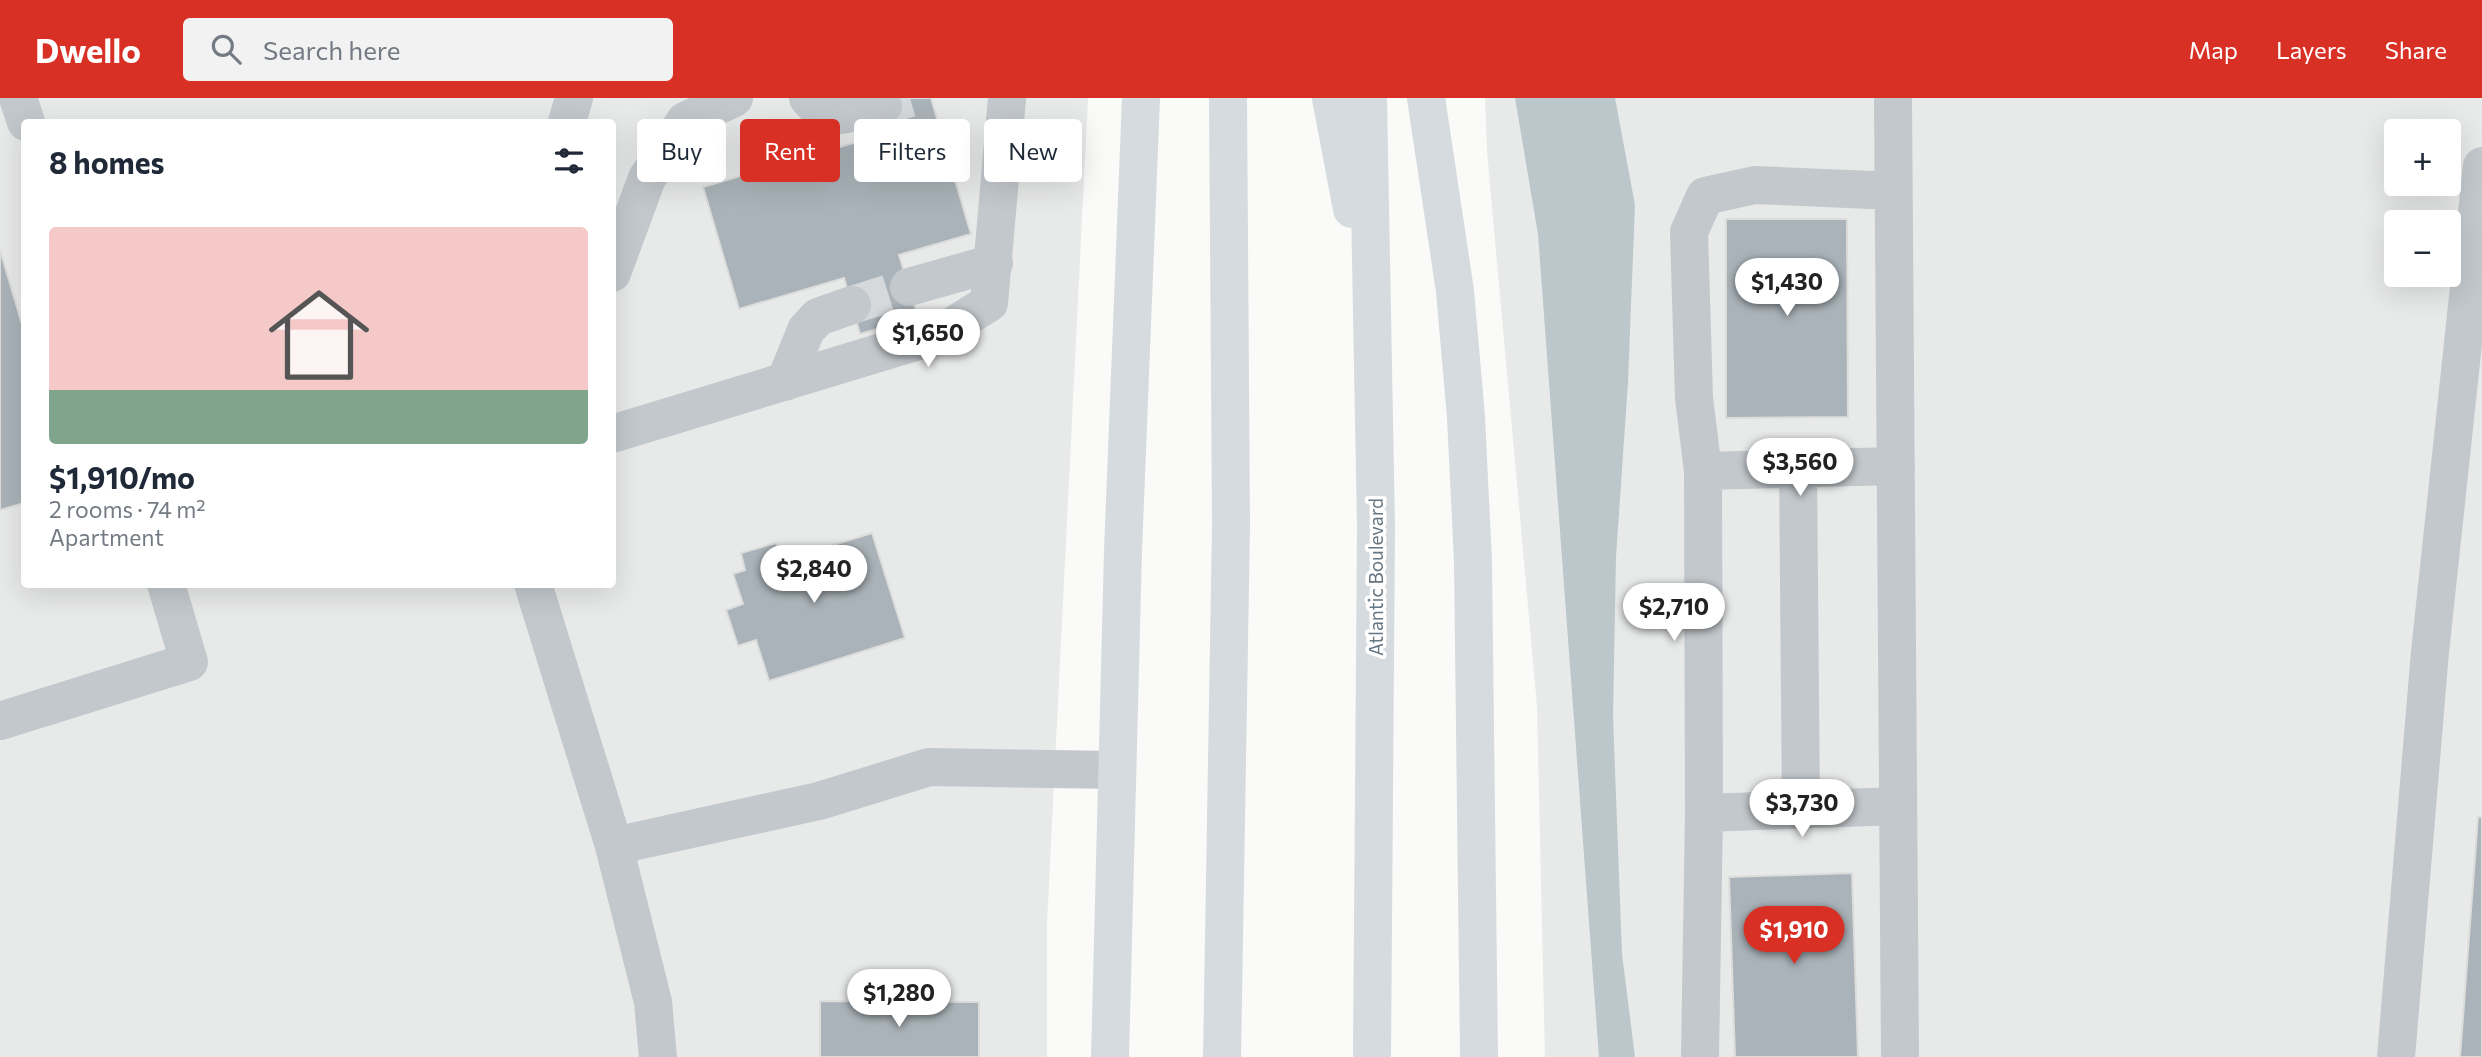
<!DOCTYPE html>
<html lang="en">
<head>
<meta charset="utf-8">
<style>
  body { margin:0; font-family:Commissioner,sans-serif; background:#f2f2f3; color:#1f2937; height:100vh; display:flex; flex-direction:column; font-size:26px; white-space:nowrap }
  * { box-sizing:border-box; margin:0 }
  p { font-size:23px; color:#747a83 }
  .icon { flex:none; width:38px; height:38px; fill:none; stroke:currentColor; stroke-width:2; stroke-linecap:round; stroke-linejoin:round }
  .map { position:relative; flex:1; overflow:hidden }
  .sheet { position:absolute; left:21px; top:21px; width:595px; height:469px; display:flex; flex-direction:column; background:#fff; border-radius:7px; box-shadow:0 7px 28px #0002 }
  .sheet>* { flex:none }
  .guide { position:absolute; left:637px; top:21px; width:665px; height:63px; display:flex; gap:14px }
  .buttons { position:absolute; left:2384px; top:21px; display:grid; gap:14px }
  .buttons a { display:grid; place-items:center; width:77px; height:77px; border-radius:7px; background:#fff; box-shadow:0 7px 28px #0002; font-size:35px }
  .price { position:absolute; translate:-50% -60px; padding:0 16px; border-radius:24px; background:#fff; color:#222; font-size:23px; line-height:46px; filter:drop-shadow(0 2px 4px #0008) }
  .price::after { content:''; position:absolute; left:50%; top:42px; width:21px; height:16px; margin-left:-10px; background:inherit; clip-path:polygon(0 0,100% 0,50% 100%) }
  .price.on { background:#d93025; color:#fff }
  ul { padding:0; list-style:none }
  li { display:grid; align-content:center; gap:14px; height:371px; padding:0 28px }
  li span { display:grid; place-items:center; height:217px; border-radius:7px; color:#555 }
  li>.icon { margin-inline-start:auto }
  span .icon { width:126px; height:126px; fill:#fffc; stroke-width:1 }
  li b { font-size:30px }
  h2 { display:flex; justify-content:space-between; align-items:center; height:84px; padding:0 28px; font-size:30px }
  .chip { padding:0 24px; border-radius:7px; background:#fff; box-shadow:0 7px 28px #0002; font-size:24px; line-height:63px }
  .chip.on { background:#d93025; color:#fff }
  header { display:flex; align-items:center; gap:42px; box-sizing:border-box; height:98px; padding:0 35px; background:#d93025; color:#fff }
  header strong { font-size:33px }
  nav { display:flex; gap:38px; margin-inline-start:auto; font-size:24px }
  .search { width:490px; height:63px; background:#f2f2f3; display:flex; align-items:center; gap:18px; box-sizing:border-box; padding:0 24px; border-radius:7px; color:#747a83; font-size:26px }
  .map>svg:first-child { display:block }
  .built { fill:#e8e9e9; fill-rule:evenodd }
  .water { fill:#bbc7cb }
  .building { fill:#aab3b9; stroke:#dcdcda; stroke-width:2 }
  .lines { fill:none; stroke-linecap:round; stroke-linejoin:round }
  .minor-tunnel { stroke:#d5d9db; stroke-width:38; stroke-dasharray:38 19; stroke-linecap:butt }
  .minor { stroke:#c3c8cc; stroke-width:38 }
  .highway { stroke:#d6dbdf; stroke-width:38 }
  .labels { text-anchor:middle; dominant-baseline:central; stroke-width:7; stroke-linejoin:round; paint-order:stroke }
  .street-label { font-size:19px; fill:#657683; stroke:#fff }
</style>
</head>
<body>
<header>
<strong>Dwello</strong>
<div class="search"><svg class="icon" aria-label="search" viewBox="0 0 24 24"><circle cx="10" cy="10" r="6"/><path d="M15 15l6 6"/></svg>Search here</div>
<nav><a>Map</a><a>Layers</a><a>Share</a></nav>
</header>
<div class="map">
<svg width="2482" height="959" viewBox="0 0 2482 959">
  <rect width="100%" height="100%" fill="#fafaf8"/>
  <path class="built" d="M0 0H1088L1047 826V959H0ZM24 24H612V486H24Z
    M1485 0H2482V959H1545L1537 608 1487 53ZM2396 33H2448V86H2396ZM2396 124H2448V177H2396Z"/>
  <path class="water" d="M1515 0H1615L1635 107 1628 284 1616 459 1613 619 1622 856 1635 959H1599L1538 136Z"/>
  <path class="building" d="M881 0H931L971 136 899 157 918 219 860 236 844 180 739 211 703 89 891 34Z
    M1726 121H1847L1848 319 1726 320Z
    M0 152 24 233V405L0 412Z
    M872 435 905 540 769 583 756 542 738 548 726 512 743 506 733 476 745 472 741 455 776 445 782 463Z
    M2478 719H2482V959H2460Z
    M1852 775 1858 959H1735L1729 779Z
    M820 903 979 904V959H820Z"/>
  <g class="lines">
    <path class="minor-tunnel" d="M883 8 910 0
      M852 207 909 189"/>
    <path class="minor" d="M18 0 26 24
      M808 0 822 15 842 17 883 8
      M1893 0 1900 959
      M567 24 574 0
      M612 175 647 80 685 23 734 0
      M909 189 994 165
      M785 284 806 232 818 219 852 207
      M612 336 938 237 989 205 1007 0
      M1798 371 1801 712
      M1703 373 1896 368
      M533 486 614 748 653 904 658 959
      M0 623 189 564 166 486
      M1704 715 1898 708
      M614 748 819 703 929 669 1117 672
      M1700 959 1704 715 1703 373 1694 300 1689 134 1705 98 1755 87 1871 92 1893 90
      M2396 959 2430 554 2482 68"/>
    <path class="highway" d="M1331 0 1352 111
      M1368 0 1376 429 1372 959
      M1426 0 1455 193 1466 319 1473 464 1479 959
      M1110 959 1123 453 1141 0
      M1222 959 1231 427 1228 0"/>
  </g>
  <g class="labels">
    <g class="street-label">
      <text transform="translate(1375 479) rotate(-90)">Atlantic Boulevard</text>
    </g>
  </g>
</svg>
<div class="buttons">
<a>+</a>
<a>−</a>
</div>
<b class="price" style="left:1787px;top:220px">$1,430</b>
<b class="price" style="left:928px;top:271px">$1,650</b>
<b class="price" style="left:1800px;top:400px">$3,560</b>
<b class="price" style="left:814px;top:507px">$2,840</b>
<b class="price" style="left:1674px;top:545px">$2,710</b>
<b class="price" style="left:1802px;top:741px">$3,730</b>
<b class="price on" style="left:1794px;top:868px">$1,910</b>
<b class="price" style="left:899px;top:931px">$1,280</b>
<div class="guide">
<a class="chip">Buy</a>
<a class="chip on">Rent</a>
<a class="chip">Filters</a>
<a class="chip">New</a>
</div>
<section class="sheet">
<h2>8 homes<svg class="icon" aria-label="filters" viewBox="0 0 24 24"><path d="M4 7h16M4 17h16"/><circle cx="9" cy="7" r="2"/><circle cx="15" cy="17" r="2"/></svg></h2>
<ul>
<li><span style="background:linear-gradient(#f6c9c9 75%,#7fa58c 0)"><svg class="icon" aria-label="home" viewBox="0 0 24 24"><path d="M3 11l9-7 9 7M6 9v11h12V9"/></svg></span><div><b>$1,910/mo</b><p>2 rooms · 74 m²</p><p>Apartment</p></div></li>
</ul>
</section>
</div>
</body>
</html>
